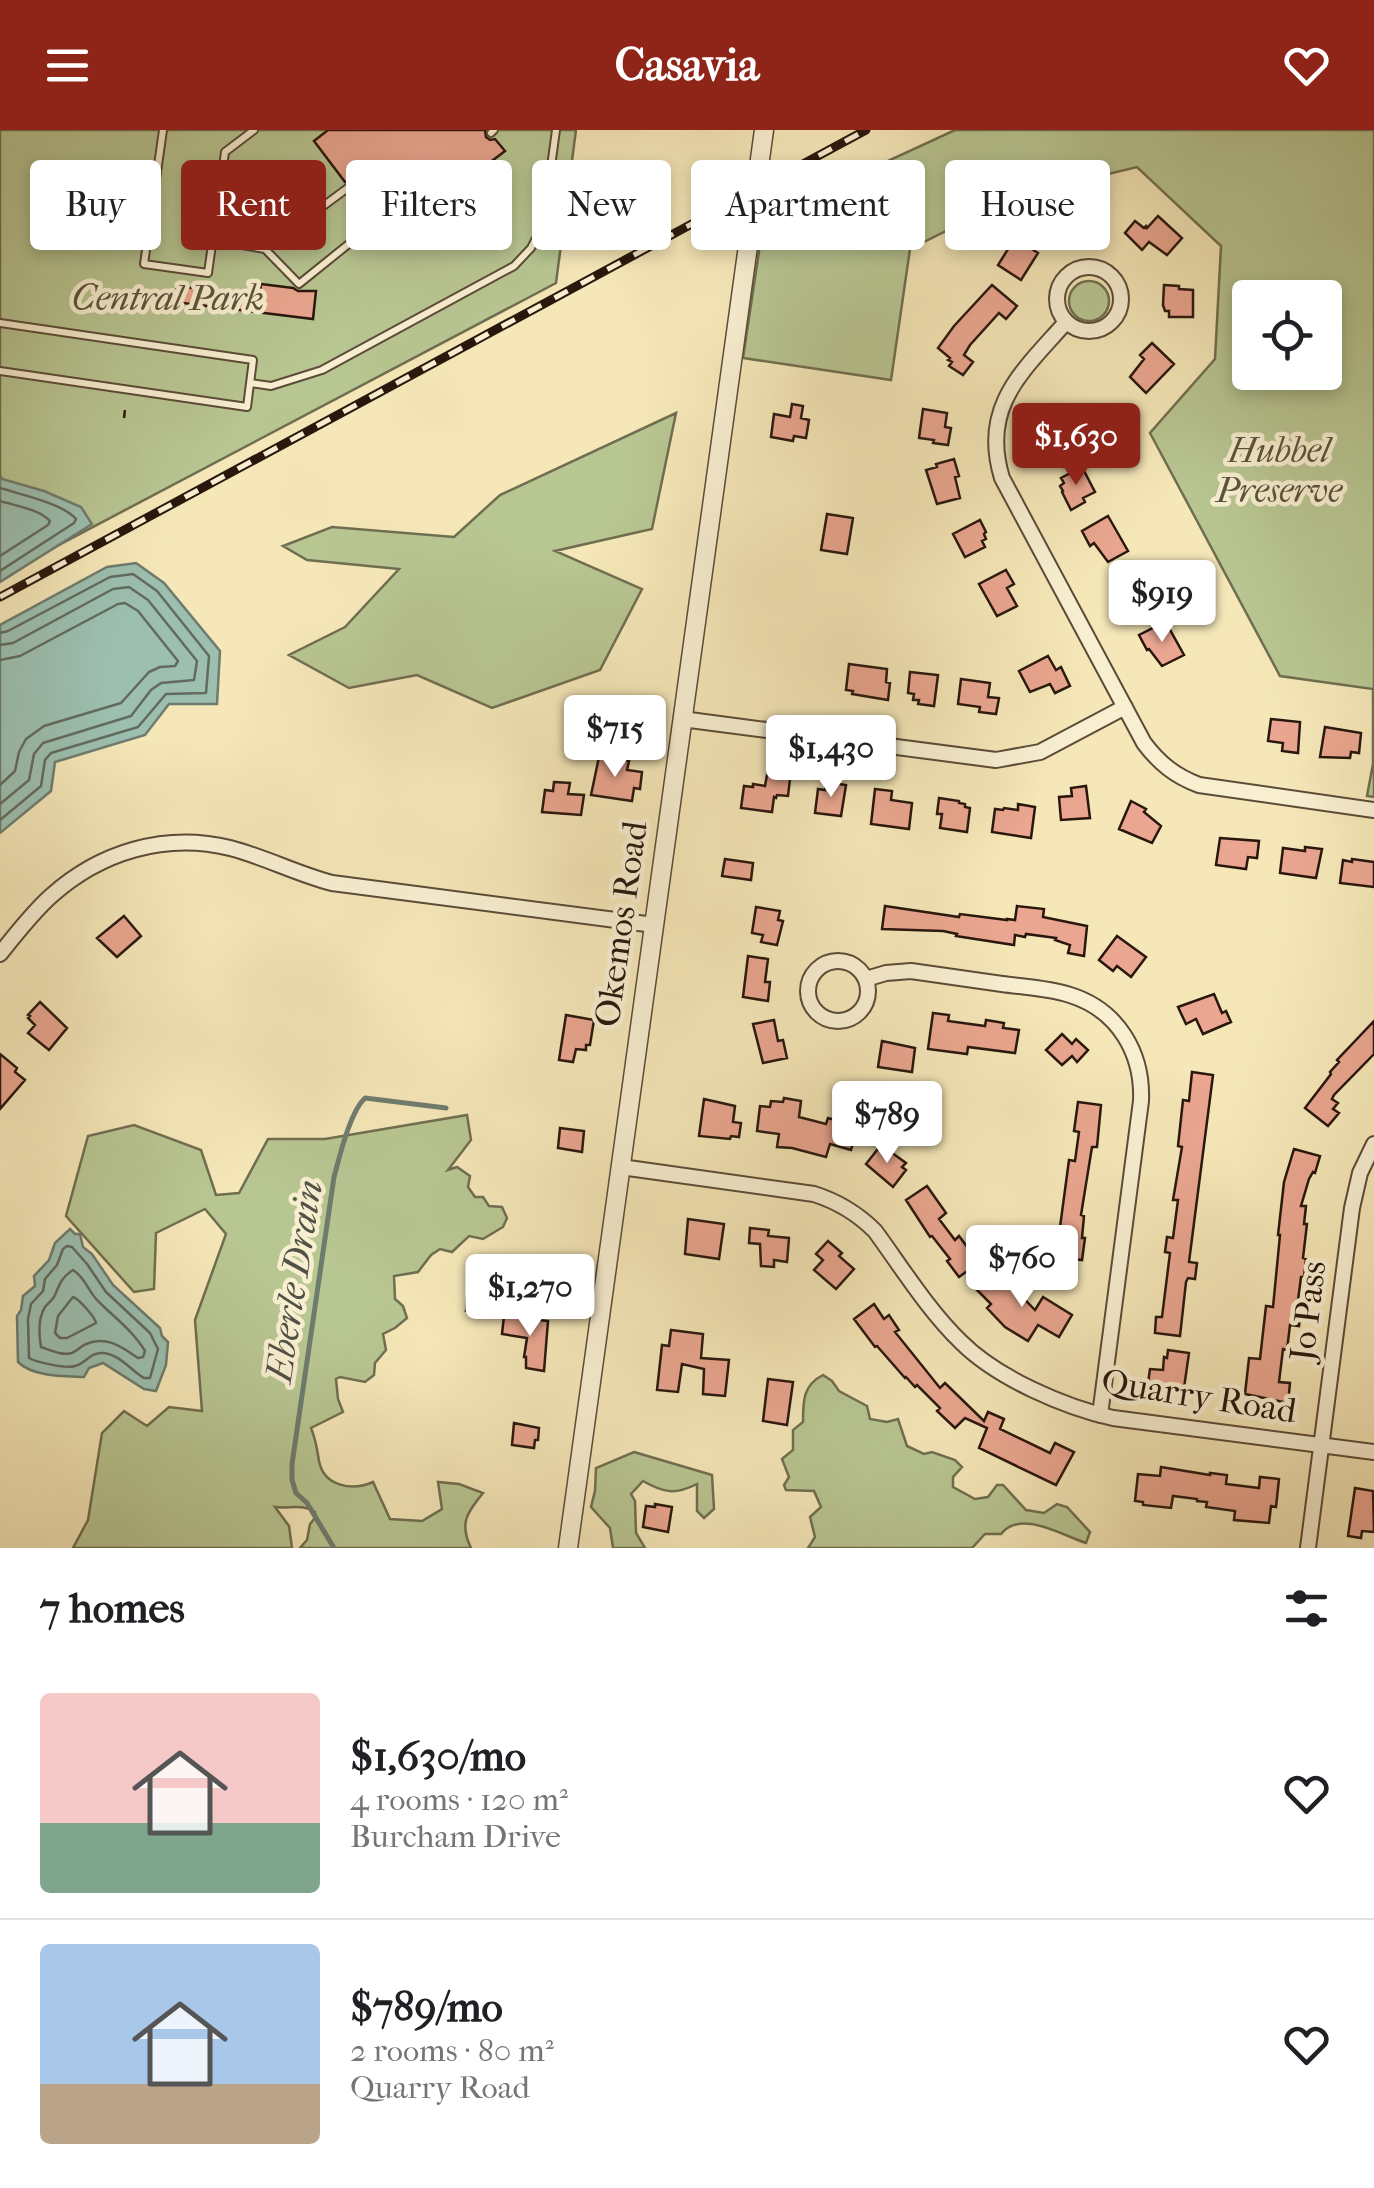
<!DOCTYPE html>
<html lang="en">
<head>
<meta charset="utf-8">
<style>
  body { margin:0; font-family:"IM FELL French Canon",serif; background:#f2f2f2; color:#202124; height:100vh; display:flex; flex-direction:column; font-size:38px; white-space:nowrap }
  * { box-sizing:border-box; margin:0 }
  p { font-size:32px; color:#757577 }
  .icon { flex:none; width:55px; height:55px; fill:none; stroke:currentColor; stroke-width:2; stroke-linecap:round; stroke-linejoin:round }
  .map { position:relative; height:1418px; overflow:hidden }
  .side { display:flex; flex-direction:column; background:#fff; flex:1 }
  .side>* { flex:none }
  .banner { position:absolute; left:30px; top:30px; width:1315px; height:90px; display:flex; gap:20px }
  .tools { position:absolute; left:1232px; top:150px; display:grid; gap:20px }
  .tools a { display:grid; place-items:center; width:110px; height:110px; border-radius:10px; background:#fff; box-shadow:0 5px 15px #0003; font-size:50px }
  .price { position:absolute; translate:-50% -85px; padding:0 22px; border-radius:10px; background:#fff; color:#222; font-size:32px; line-height:65px; filter:drop-shadow(0 2px 5px #0008) }
  .price::after { content:''; position:absolute; left:50%; top:60px; width:30px; height:22px; margin-left:-15px; background:inherit; clip-path:polygon(0 0,100% 0,50% 100%) }
  .price.active { background:#8f2418; color:#fff }
  ul { padding:0; list-style:none }
  li { display:flex; align-items:center; gap:30px; height:250px; padding:0 40px }
  li+li { border-top:2px solid #e0e0e0 }
  li span { display:grid; place-items:center; flex:none; width:280px; height:200px; border-radius:10px; color:#555 }
  li>.icon { margin-inline-start:auto }
  span .icon { width:120px; height:120px; fill:#fffc; stroke-width:1 }
  li b { font-size:42px }
  h2 { display:flex; justify-content:space-between; align-items:center; height:120px; padding:0 40px; font-size:42px }
  .chip { padding:0 35px; border-radius:10px; background:#fff; box-shadow:0 5px 15px #0003; font-size:35px; line-height:90px }
  .chip.active { background:#8f2418; color:#fff }
  header { display:flex; justify-content:space-between; align-items:center; height:130px; padding:0 40px; background:#8f2418; color:#fff; font-size:45px; font-weight:700 }
  .map>svg:first-child { display:block }
  .green { fill:#b8c692; stroke:#706e50; stroke-width:2.5; fill-rule:evenodd }
  .water { fill:#9cbfb0; stroke:#6e7c6f; stroke-width:2.5 }
  .lines { fill:none; stroke-linecap:round; stroke-linejoin:round }
  .shore { stroke:#626b5e; stroke-width:2.5 }
  .stream { stroke:#6e7c6f; stroke-width:5 }
  .building { fill:#eaa690; stroke:#29170d; stroke-width:2.5 }
  .service-casing { stroke:#5c4b38; stroke-width:10 }
  .minor-casing { stroke:#5c4b38; stroke-width:18 }
  .tertiary-casing { stroke:#5c4b38; stroke-width:21 }
  .path { stroke:#29170d; stroke-width:2.5; stroke-dasharray:8 5; stroke-linecap:butt }
  .service { stroke:#f8efd1; stroke-width:6 }
  .minor { stroke:#f8efd1; stroke-width:14 }
  .tertiary { stroke:#f8efd1; stroke-width:18 }
  .rail-casing { stroke:#29170d; stroke-width:9 }
  .rail { stroke:#f8efd1; stroke-width:5; stroke-dasharray:15; stroke-linecap:butt }
  .labels { text-anchor:middle; dominant-baseline:central; stroke-width:9; stroke-linejoin:round; paint-order:stroke }
  .park-label { font-size:35px; font-style:italic; fill:#5b543c; stroke:#f8efd1 }
  .street-label { font-size:35px; fill:#29170d; stroke:#f8efd1 }
  .water-label { font-size:38px; font-style:italic; fill:#515246; stroke:#f8efd1 }
</style>
</head>
<body>
<header><svg class="icon" aria-label="menu" viewBox="0 0 24 24"><path d="M4 6h16M4 12h16M4 18h16"/></svg>Casavia<svg class="icon" aria-label="heart" viewBox="0 0 24 24"><path d="M12 20l-8-8c-3-5 5-10 8-4 3-6 11-1 8 4z"/></svg></header>
<div class="map">
<svg width="1374" height="1418" viewBox="0 0 1374 1418">
  <rect width="100%" height="100%" fill="#f5e7b8"/>
  <filter id="stains"><feTurbulence type="fractalNoise" baseFrequency=".002" numOctaves="4"/><feColorMatrix values="0 0 0 0 .2 0 0 0 0 .09 0 0 0 0 .02 0 0 0 .5 -.17"/></filter>
  <radialGradient id="worn" r=".72"><stop offset=".6" stop-color="#630" stop-opacity="0"/><stop offset="1" stop-color="#630" stop-opacity=".3"/></radialGradient>
  <path class="green" d="M0 0H576L556 153 0 446Z
    M955 0H1374V667L1367 666 1373 634V559L1280 546 1150 303 1215 229 1221 116 1137 37 1016 66 910 119 891 250 743 228 764 88ZM1250 168H1325V242H1250Z
    M1069 171a20 20 0 1 1 40 0a20 20 0 1 1-40 0Z
    M676 283 652 399 555 421 642 459 600 540 492 578 417 545 349 558 289 525 345 497 399 439 307 430 283 416 332 397 454 407 500 365Z
    M467 985 471 1010 448 1040 457 1037 470 1046 468 1057 475 1067H483L489 1076 502 1077 507 1088 503 1097 483 1109 469 1106 452 1122 440 1119 431 1125 418 1142 394 1146 395 1169 403 1176 407 1188 395 1198 383 1204 386 1220 375 1233 374 1245 365 1252 340 1247 336 1249 338 1269 343 1282 311 1298C316 1310 317 1319 319 1331 324 1357 353 1361 373 1352L390 1389 422 1391 442 1379 438 1352 459 1354 483 1363C467 1383 459 1393 471 1418H300L307 1410 310 1394 315 1388V1382C302 1373 288 1379 275 1377L289 1396 292 1418H73L88 1390 102 1303 124 1281 147 1296 169 1277 202 1281 195 1190 226 1104 205 1079 156 1103 154 1159 134 1162 66 1086 88 1006 134 995 201 1020 216 1065 239 1063 268 1009H325Z
    M823 1245 832 1251 839 1261 867 1276 870 1289 887 1292 898 1289 907 1316 924 1324 932 1322 955 1330 962 1337 953 1347V1357L975 1369 988 1367 997 1355H1003L1026 1380 1044 1383 1057 1374 1067 1377 1090 1402 1086 1413C1061 1405 1021 1379 1001 1404H985L972 1418H808L815 1407 810 1387 821 1377 814 1361 786 1360 784 1355 789 1347 782 1329 793 1320V1300L803 1292C803 1271 803 1255 823 1245Z
    M634 1322 712 1345 714 1379 704 1388 697 1381V1354C675 1365 664 1363 643 1351L631 1364 635 1371 636 1403 645 1418H613L610 1398 591 1377 595 1361 596 1338Z"/>
  <path class="water" d="M0 345 2 349 44 361 81 377 92 394 0 452Z
    M136 433 164 453 220 521 217 574H169L145 605 55 632 51 661 0 703V495L107 437Z
    M70 1099 75 1104H80L83 1117 92 1124 113 1155 160 1198 162 1206 168 1212 166 1235 156 1261 144 1259 103 1233 89 1238 84 1247C64 1246 33 1247 18 1232L17 1186 21 1180 23 1166 35 1156 34 1146 49 1130 55 1113Z"/>
  <g class="lines">
    <path class="shore" d="M0 358C22 365 62 373 76 389L74 393 0 441
      M0 371C16 376 39 379 50 391L48 395 0 426
      M0 503 8 501 110 447 133 444 157 461 209 526 206 563 166 564 138 597 51 623 45 630 41 656 0 690
      M0 515 13 513 113 459 129 457 148 470 197 531 194 550 161 553 151 560 131 586 43 613 34 624 29 650 0 674
      M0 530 20 526 118 474 125 473 138 481 178 531 175 536 160 537 149 542 121 573 44 596 26 609 19 622 15 641 0 655
      M67 1116 72 1117 87 1134 106 1162 150 1203 158 1219 150 1248H144C132 1241 119 1224 103 1223 90 1222 85 1234 75 1236 66 1239 36 1232 29 1228L28 1189 31 1174 43 1161 45 1149 57 1135 63 1119Z
      M73 1140C86 1148 88 1162 99 1172 115 1188 134 1202 145 1221L143 1227 138 1228C122 1217 106 1205 86 1214 81 1216 77 1221 72 1223 62 1226 50 1220 41 1217 39 1205 38 1188 45 1177 48 1173 53 1170 55 1165 60 1153 62 1147 73 1140Z
      M73 1167C79 1169 95 1187 96 1193L67 1208H60L55 1203 58 1186Z"/>
    <path class="stream" d="M334 1418 307 1373 296 1363 292 1350V1334L334 1047C340 1025 350 982 365 968L446 978"/>
  </g>
  <path class="building" d="M328 0H485L486 7 490 10 495 9 505 21 389 109 380 98 382 89 378 85 372 87 353 62 356 57 354 52H345L314 11Z
    M1097 71 1099 92 1090 93V97L1077 99V104L1060 107 1057 76Z
    M1158 86 1182 108 1167 125 1149 112 1142 120 1125 103 1135 91 1144 98 1146 96 1147 98Z
    M1015 108 1038 123 1021 150 998 135Z
    M261 154 293 158 298 161H316L313 189 174 172 177 156 259 167Z
    M992 155 1017 176 1006 189 999 183 970 215 964 225 973 232 963 245 949 236 952 232 948 230 950 228 938 218 954 196Z
    M1164 155 1179 156V159L1193 160V187H1169V181H1165L1163 175Z
    M1152 213 1174 234 1146 263 1130 247 1144 229 1140 225Z
    M792 274 803 276 801 288 809 290 806 308 794 306 793 311 771 307 774 284 790 287Z
    M923 279 947 283 945 297 951 298 948 315 933 313 934 310 919 308Z
    M1048 279H1070L1071 316 1042 317V300H1045Z
    M954 329 959 346 955 347 960 368 937 374 926 340 937 337 936 334Z
    M1082 337 1095 362 1083 368 1085 372 1071 380 1062 362 1063 361 1060 356 1064 353 1061 348Z
    M827 384 853 388 847 424 821 420Z
    M1108 386 1128 421 1108 432 1094 413 1090 416 1082 401Z
    M980 390 986 402 984 404 986 409 982 411 985 417 965 427 953 404Z
    M1006 440 1014 454 1007 458 1017 476 997 486 979 454Z
    M1139 444 1155 476 1137 485 1133 478 1129 481 1112 455Z
    M1155 497 1159 504 1169 498 1184 525 1162 536 1149 519 1147 520 1139 505Z
    M1048 526 1056 540 1061 537 1070 556 1055 563 1050 554 1030 562 1019 541Z
    M849 534 887 539 886 552 890 553 888 570 852 564 853 561 846 560Z
    M910 542 938 545 934 576 918 574 919 570H913L914 564 908 563Z
    M961 549 990 553 988 567 999 568 996 584 979 582 980 577 958 574Z
    M1271 589 1300 592 1298 623 1282 621 1283 613 1268 611Z
    M1325 597 1361 603 1359 623 1351 622 1350 628 1320 627Z
    M599 627 629 631 627 640 642 642 640 659 634 658 632 671 591 665Z
    M767 645 790 649 788 666 777 665 776 668 774 667 772 682 741 678 744 656 753 657V654L765 656Z
    M554 652 570 653 568 664 584 665 581 685 542 682 545 660 553 661Z
    M832 653 846 655 841 686 815 683 818 659 825 660 826 656 832 657Z
    M1086 656 1090 688 1061 690 1059 667 1072 666 1071 658Z
    M875 659 892 661 891 670 912 673 909 699 871 694Z
    M939 668 959 671V673L965 674V677L970 678 967 702 940 698 942 684H937Z
    M1131 671 1146 679 1144 682 1161 696 1152 713 1119 699Z
    M1018 674 1035 677 1031 708 992 702 995 679 1003 680 1004 678 1018 680Z
    M1220 708 1259 711 1257 728 1248 727 1246 739 1216 735Z
    M1305 717 1322 719 1316 748 1280 743 1283 718 1305 721Z
    M725 729 753 733 751 750 722 746Z
    M1352 729 1374 732V757L1340 753 1343 730 1352 732Z
    M885 776 959 787 960 784 1007 790V789L1015 790 1017 776 1044 779 1043 787 1087 796 1084 826 1068 823 1070 815 1055 810 1056 808 1026 804 1025 807 1015 805 1014 815 956 806 957 804 943 801 882 799Z
    M756 777 780 781 778 790 783 791 777 815 761 812 763 805 752 803Z
    M124 786 141 806 117 827 97 808Z
    M1117 806 1146 827 1131 847 1117 836 1113 841 1099 830Z
    M748 826 768 829 765 852H770L768 871 743 867Z
    M1214 864 1222 883 1226 881 1231 892 1203 904 1196 889 1186 894 1178 877Z
    M40 872 67 898 49 920 28 903 35 895 28 888 30 886 28 885Z
    M933 883 949 885 948 891 985 896 986 890 1004 893 1003 898 1019 900 1015 923 968 917 967 924 928 919Z
    M566 885 594 890 590 915H586V920L576 919 573 932 559 930Z
    M774 890 778 911 783 910 787 928 763 933 753 894Z
    M1374 891V924L1334 965 1332 969 1338 973 1333 979 1339 983 1328 996 1305 978 1331 944 1330 942 1339 932 1337 930Z
    M1062 904 1072 914 1076 909 1088 920 1077 932 1072 926 1062 935 1046 920Z
    M882 911 915 918 912 942 878 937Z
    M0 924 17 938 15 942 25 950 0 979Z
    M1192 942 1213 945 1189 1132 1197 1133 1195 1149 1188 1148 1186 1152 1180 1206 1155 1203 1156 1187H1162L1170 1123 1165 1122 1167 1107 1173 1108 1178 1070H1173L1182 1017 1178 1016 1183 970 1189 971Z
    M784 968 801 971 799 987 826 994 828 988 847 993 845 999 856 1002 851 1020 830 1014 826 1027 792 1018 777 1017 779 1004 757 1001 760 976 770 977 771 971 783 972Z
    M704 969 735 976 733 992 741 993 739 1007 731 1006 730 1009 699 1006Z
    M1078 972 1101 975 1097 1017H1092L1081 1085 1084 1086 1082 1108H1085L1082 1130 1056 1127 1069 1030 1075 1031 1079 1002 1074 1001Z
    M560 998 584 1001 582 1022 558 1018Z
    M881 1015 906 1033 902 1037 906 1040 893 1057 866 1034Z
    M1294 1019 1320 1026 1315 1043 1313 1042 1309 1049 1301 1076H1306L1304 1094H1307L1303 1128 1306 1129 1304 1147H1301L1297 1178H1301L1299 1196 1290 1195 1287 1220 1283 1219 1279 1252 1290 1253 1288 1273 1245 1264 1249 1228 1260 1229 1266 1176 1273 1177 1280 1105H1278L1284 1052Z
    M927 1056 946 1083 939 1089 955 1110 959 1106 971 1122 973 1120 981 1131 959 1147 947 1131 950 1129 932 1106 930 1107 906 1070Z
    M688 1089 724 1094 719 1129 685 1124Z
    M750 1098 769 1100 768 1106 789 1108 787 1132 774 1130V1137L761 1136 760 1114 749 1113Z
    M828 1111 842 1123 839 1126 854 1139 836 1159 814 1140 823 1130 816 1124Z
    M997 1141 1035 1180 1043 1167 1072 1185 1059 1207 1038 1195 1028 1211 1005 1197 987 1178 991 1174 977 1160Z
    M468 1156 497 1159 494 1185 466 1181Z
    M874 1174 884 1189 889 1185 899 1200 895 1202 940 1258 945 1253 984 1291 988 1282 1004 1289 1000 1299 1050 1323 1055 1313 1074 1322 1056 1355 979 1318 987 1298 965 1288 955 1298 937 1281 940 1278 917 1255 915 1257 906 1247 905 1248 877 1216 875 1217 854 1189Z
    M504 1186 548 1191 544 1241 526 1238V1227H524L527 1208 502 1204Z
    M671 1200 703 1204 701 1228 729 1230 725 1266 703 1264 704 1239 682 1234 678 1262 657 1260 662 1215 669 1216Z
    M1168 1220 1189 1223 1184 1258 1148 1253 1150 1239 1163 1240 1164 1227 1167 1228Z
    M768 1249 793 1252 787 1295 763 1291Z
    M514 1293 539 1298 538 1310H535L534 1318 512 1315Z
    M1161 1337 1210 1345V1343L1227 1345 1226 1354 1259 1358 1260 1347 1279 1349 1276 1377 1271 1376 1269 1393 1234 1390 1235 1381 1206 1377 1207 1372 1197 1371V1369L1173 1366 1171 1378 1143 1375V1372L1135 1371 1138 1344 1160 1346Z
    M1355 1358 1373 1361 1374 1402 1362 1401 1361 1408 1348 1406Z
    M655 1374 672 1377 668 1402 643 1397 646 1376 655 1377Z"/>
  <g class="lines">
    <defs>
      <path id="service" d="M163 0 144 134 208 143 225 22 254 0
        M491 3 494 0
        M349 57 265 119 299 154 376 92
        M212 110 265 119
        M0 193 253 230 247 277 0 241
        M250 253 271 256 322 240 514 136 531 118 543 95 556 0"/>
      <path id="minor" d="M1057 169a32 32 0 1 1 64 0a32 32 0 1 1-64 0Z
        M1066 192C1023 241 980 276 1002 348L1144 613C1159 633 1175 646 1199 655L1374 680
        M682 589 996 630 1040 622 1125 577
        M0 824C16 804 32 783 51 766 100 722 165 702 230 718 265 727 297 744 332 753L654 795
        M808 861a30 30 0 1 1 60 0a30 30 0 1 1-60 0Z
        M866 849 886 843 911 841C941 845 972 850 1002 854 1025 857 1049 858 1070 865 1118 880 1143 923 1141 971L1100 1285
        M621 1037 814 1064C839 1072 857 1083 875 1101 902 1138 928 1180 961 1212 997 1248 1064 1277 1113 1288L1374 1322
        M1308 1418 1352 1078 1360 1043 1374 1014"/>
      <path id="tertiary" d="M568 1418 764 0"/>
    </defs>
    <use href="#service" class="service-casing"/>
    <use href="#minor" class="minor-casing"/>
    <use href="#tertiary" class="tertiary-casing"/>
    <path class="path" d="M124 288 125 279"/>
    <use href="#service" class="service"/>
    <use href="#minor" class="minor"/>
    <use href="#tertiary" class="tertiary"/>
    <defs>
      <path id="rail" d="M0 467 866 0"/>
    </defs>
    <use href="#rail" class="rail-casing"/>
    <use href="#rail" class="rail"/>
  </g>
  <g class="labels">
    <g class="park-label">
      <text x="168" y="168">Central Park</text>
      <text x="1279" y="320">Hubbel<tspan x="1279" dy="40">Preserve</tspan></text>
    </g>
    <g class="street-label">
      <text transform="translate(621 794) rotate(-82)">Okemos Road</text>
      <text transform="translate(1308 1181) rotate(-83)">Jo Pass</text>
      <text transform="translate(1199 1266) rotate(9)">Quarry Road</text>
    </g>
    <g class="water-label">
      <text transform="translate(294 1151) rotate(-81)">Eberle Drain</text>
    </g>
  </g>
  <rect width="100%" height="100%" filter="url(#stains)"/>
  <rect width="100%" height="100%" fill="url(#worn)"/>
</svg>
<div class="tools">
<a><svg class="icon" aria-label="locate" viewBox="0 0 24 24"><circle cx="12" cy="12" r="6"/><path d="M12 2v4M12 18v4M2 12h4M18 12h4"/></svg></a>
</div>
<b class="price active" style="left:1076px;top:358px">$1,630</b>
<b class="price" style="left:1162px;top:515px">$919</b>
<b class="price" style="left:615px;top:650px">$715</b>
<b class="price" style="left:831px;top:670px">$1,430</b>
<b class="price" style="left:887px;top:1036px">$789</b>
<b class="price" style="left:1022px;top:1180px">$760</b>
<b class="price" style="left:530px;top:1209px">$1,270</b>
<div class="banner">
<a class="chip">Buy</a>
<a class="chip active">Rent</a>
<a class="chip">Filters</a>
<a class="chip">New</a>
<a class="chip">Apartment</a>
<a class="chip">House</a>
</div>
</div>
<section class="side">
<h2>7 homes<svg class="icon" aria-label="filters" viewBox="0 0 24 24"><path d="M4 7h16M4 17h16"/><circle cx="9" cy="7" r="2"/><circle cx="15" cy="17" r="2"/></svg></h2>
<ul>
<li><span style="background:linear-gradient(#f6c9c9 65%,#7fa58c 0)"><svg class="icon" aria-label="home" viewBox="0 0 24 24"><path d="M3 11l9-7 9 7M6 9v11h12V9"/></svg></span><div><b>$1,630/mo</b><p>4 rooms · 120 m²</p><p>Burcham Drive</p></div><svg class="icon" aria-label="heart" viewBox="0 0 24 24"><path d="M12 20l-8-8c-3-5 5-10 8-4 3-6 11-1 8 4z"/></svg></li>
<li><span style="background:linear-gradient(#a9c7e8 70%,#b9a48a 0)"><svg class="icon" aria-label="home" viewBox="0 0 24 24"><path d="M3 11l9-7 9 7M6 9v11h12V9"/></svg></span><div><b>$789/mo</b><p>2 rooms · 80 m²</p><p>Quarry Road</p></div><svg class="icon" aria-label="heart" viewBox="0 0 24 24"><path d="M12 20l-8-8c-3-5 5-10 8-4 3-6 11-1 8 4z"/></svg></li>
</ul>
</section>
</body>
</html>
